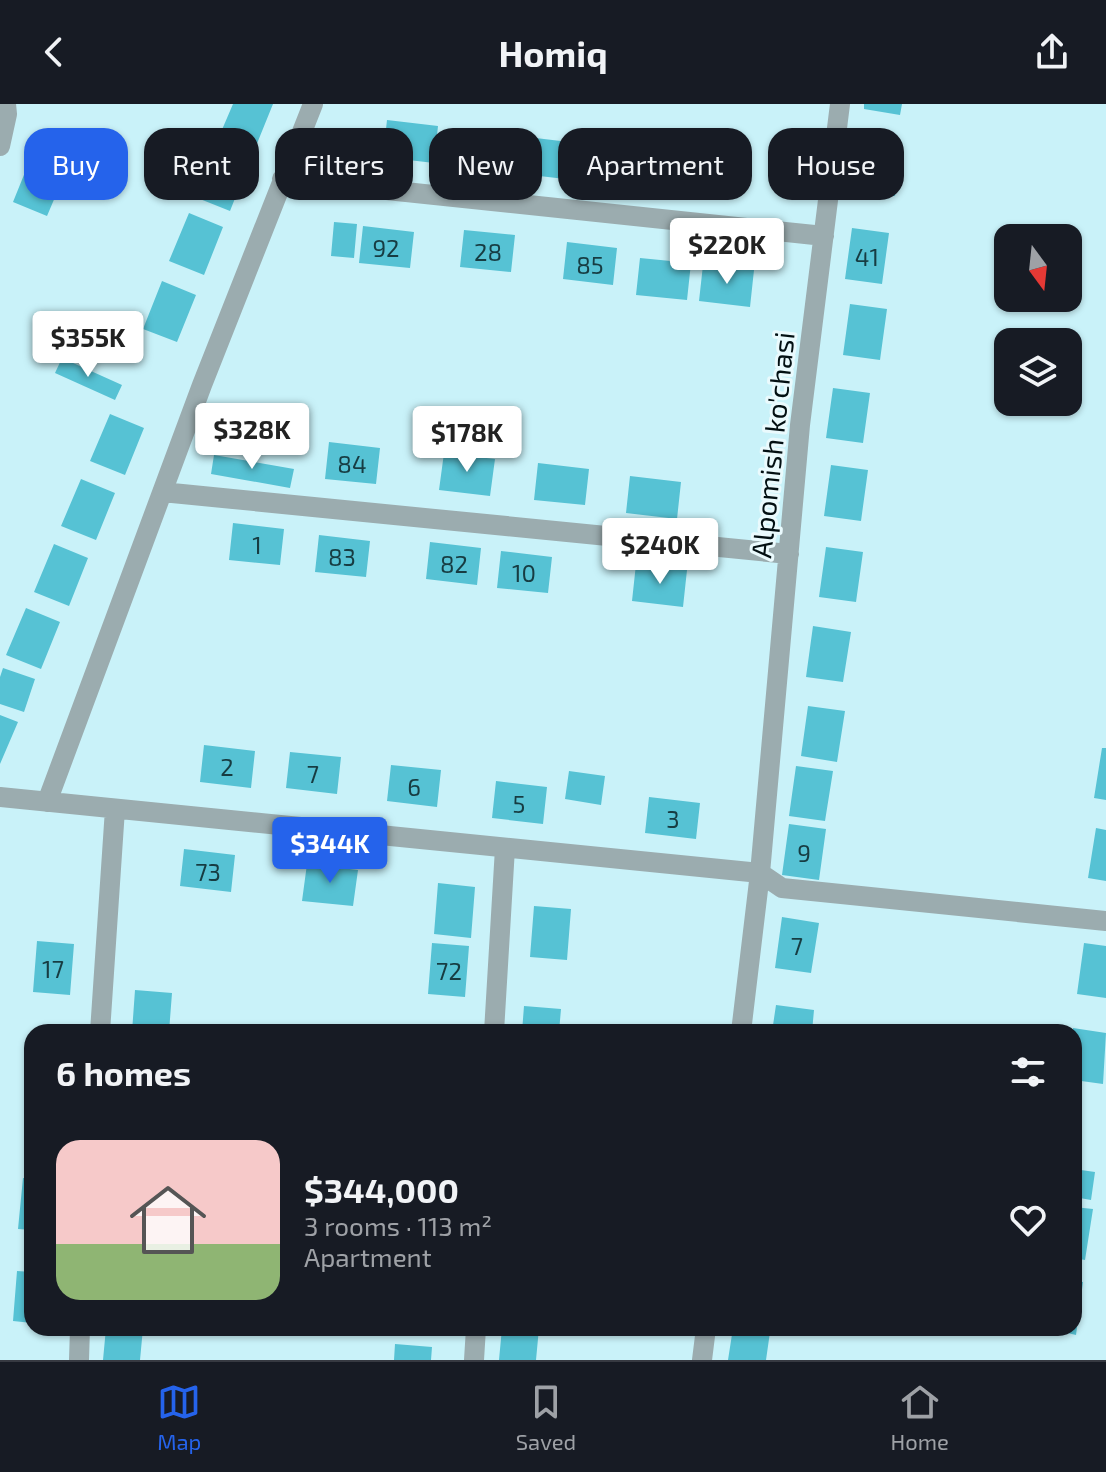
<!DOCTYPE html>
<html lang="en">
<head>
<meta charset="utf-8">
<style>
  body { margin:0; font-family:"Exo 2",sans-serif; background:#20242c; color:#f1f3f6; height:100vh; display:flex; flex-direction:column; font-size:30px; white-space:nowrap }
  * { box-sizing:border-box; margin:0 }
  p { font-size:26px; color:#9ea1a6 }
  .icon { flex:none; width:44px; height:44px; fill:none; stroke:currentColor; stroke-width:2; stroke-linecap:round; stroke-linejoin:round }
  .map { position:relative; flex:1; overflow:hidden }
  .side { position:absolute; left:24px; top:920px; width:1058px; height:312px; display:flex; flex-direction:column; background:#171b24; border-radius:24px; box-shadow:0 2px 6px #0004 }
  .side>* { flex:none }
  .hud { position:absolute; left:24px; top:24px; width:1058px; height:72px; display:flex; gap:16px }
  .needle { width:52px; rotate:165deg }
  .controls { position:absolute; left:994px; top:120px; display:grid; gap:16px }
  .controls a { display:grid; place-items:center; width:88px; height:88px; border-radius:16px; background:#171b24; box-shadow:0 2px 6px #0004; font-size:40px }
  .price { position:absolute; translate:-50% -68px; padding:0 18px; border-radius:8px; background:#fff; color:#222; font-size:26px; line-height:52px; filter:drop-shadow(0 2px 4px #0008) }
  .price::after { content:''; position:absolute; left:50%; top:48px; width:24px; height:18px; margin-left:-12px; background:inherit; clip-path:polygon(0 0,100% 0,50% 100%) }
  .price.on { background:#2563eb; color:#fff }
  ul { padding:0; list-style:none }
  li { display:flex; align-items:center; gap:24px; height:200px; padding:0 32px }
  li span { display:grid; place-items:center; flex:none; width:224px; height:160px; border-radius:24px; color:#555 }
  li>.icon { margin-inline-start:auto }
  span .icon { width:96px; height:96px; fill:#fffc; stroke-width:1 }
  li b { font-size:34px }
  h2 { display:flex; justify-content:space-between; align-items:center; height:96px; padding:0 32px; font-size:34px }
  .chip { padding:0 28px; border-radius:24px; background:#171b24; box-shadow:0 2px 6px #0004; font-size:28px; line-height:72px }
  .chip.on { background:#2563eb; color:#fff }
  header { display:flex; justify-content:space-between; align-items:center; height:104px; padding:0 32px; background:#171b24; font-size:36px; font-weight:700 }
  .tabs { display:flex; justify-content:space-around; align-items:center; height:112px; border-top:2px solid #363941; background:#171b24; font-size:22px; color:#9ea1a6 }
  .tabs a { display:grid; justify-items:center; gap:4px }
  .tabs .on { color:#2563eb }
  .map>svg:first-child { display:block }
  .building { fill:#56c2d4 }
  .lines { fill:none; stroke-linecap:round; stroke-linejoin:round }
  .minor { stroke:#9bacaf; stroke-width:20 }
  .labels { text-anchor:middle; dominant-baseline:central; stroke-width:6; stroke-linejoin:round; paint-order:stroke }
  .number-label { font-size:24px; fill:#173c42 }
  .street-label { font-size:28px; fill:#020f12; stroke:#eafafd }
</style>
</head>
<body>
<header><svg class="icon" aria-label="back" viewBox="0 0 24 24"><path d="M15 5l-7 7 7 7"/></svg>Homiq<svg class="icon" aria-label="share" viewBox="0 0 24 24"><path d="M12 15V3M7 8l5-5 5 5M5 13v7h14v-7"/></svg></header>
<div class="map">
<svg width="1106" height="1256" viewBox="0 0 1106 1256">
  <rect width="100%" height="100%" fill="#c9f2f9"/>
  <path class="building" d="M233 0H273L256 42 221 28Z
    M864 0H902L900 11 864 5Z
    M387 16 438 22 434 59 383 53Z
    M457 29 508 34 503 71 452 65Z
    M519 32 569 38 565 75 514 69Z
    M865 36 902 42 895 92 858 87Z
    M605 43 656 49 652 85 601 80Z
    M215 45 249 59 230 107 195 93Z
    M32 51 67 65 47 112 13 98Z
    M688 52 739 57 734 94 683 89Z
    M189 109 223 123 204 171 169 157Z
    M334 118 357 120 354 154 331 152Z
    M363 122 414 128 410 164 359 159Z
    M852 124 889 129 882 180 845 175Z
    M464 126 515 131 511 168 460 163Z
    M567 138 617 144 613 181 563 175Z
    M640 154 691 159 687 196 636 191Z
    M703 161 754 166 750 203 699 197Z
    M162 177 196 191 177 238 143 225Z
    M850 200 887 205 880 256 843 251Z
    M62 254 122 281 115 296 55 269Z
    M833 284 870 289 863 339 826 334Z
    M110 310 144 324 125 371 90 357Z
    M329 338 380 344 376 380 325 375Z
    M444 349 495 355 490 392 439 386Z
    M214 351 294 365 290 384 211 370Z
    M538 359 589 365 585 401 534 396Z
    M831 361 868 366 861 417 824 412Z
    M630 372 681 378 677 415 626 409Z
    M81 375 115 389 96 436 61 422Z
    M233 419 284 425 280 461 229 456Z
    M319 431 370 437 366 473 315 468Z
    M430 438 481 444 477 481 426 475Z
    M54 440 88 454 69 502 34 488Z
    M826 443 863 448 856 498 819 493Z
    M501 447 552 453 548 489 497 484Z
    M636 460 687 466 683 503 632 497Z
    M26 504 60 518 41 565 6 551Z
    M813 522 851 528 843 578 806 573Z
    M3 564 35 575 24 608 0 600V573Z
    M808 602 845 607 837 658 801 652Z
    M0 611 18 618 0 660Z
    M204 641 255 647 251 684 200 678Z
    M1102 644H1106V696L1094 694Z
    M290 648 341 653 337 690 286 684Z
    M391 661 441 666 437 703 387 697Z
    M796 662 833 667 825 717 789 712Z
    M569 667 605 672 601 701 565 695Z
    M496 677 547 683 543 720 492 714Z
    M649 693 700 699 696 735 645 729Z
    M789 720 826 725 819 776 782 771Z
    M1096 724 1106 726V777L1088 774Z
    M184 745 235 751 231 788 180 782Z
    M307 760 358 766 353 802 302 797Z
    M438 779 475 783 471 834 434 830Z
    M534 802 571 805 567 856 530 853Z
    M782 813 819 819 811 869 775 864Z
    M37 837 74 840 70 891 33 888Z
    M432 839 469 842 465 893 428 890Z
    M1084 839 1106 842V894L1077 890Z
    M135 886 172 889 169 928H132Z
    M776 901 814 906 812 928H772Z
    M524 902 561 905 559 928H522Z
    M37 924 61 926V928H37Z
    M1073 924 1106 929 1103 980 1074 976Z
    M1074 1065 1095 1068 1091 1096 1074 1093Z
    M23 1074 32 1075V1126L18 1125Z
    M1074 1103 1093 1105 1085 1156 1074 1154Z
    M17 1167 32 1168V1219L13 1217Z
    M1074 1177 1083 1178 1076 1231 1055 1226 1074 1224Z
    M106 1224H143L140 1256H103Z
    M502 1224H539L536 1256H499Z
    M733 1224 770 1228 766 1256H728Z
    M395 1240 432 1243 431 1256H394Z"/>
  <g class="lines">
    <path class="minor" d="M0 42 7 10 6 0
      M282 75 824 132
      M162 388 789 450
      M0 693 760 769 782 784 1106 817
      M47 698 202 281 313 0
      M100 928 115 705
      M494 928 505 744
      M741 928 760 769 800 321 840 0
      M79 1256 80 1224
      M474 1256 476 1224
      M702 1256 706 1224"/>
  </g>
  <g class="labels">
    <g class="number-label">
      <text x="386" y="143">92</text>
      <text x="488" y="147">28</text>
      <text x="867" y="152">41</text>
      <text x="590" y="160">85</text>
      <text x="352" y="359">84</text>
      <text x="257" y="440">1</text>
      <text x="342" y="452">83</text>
      <text x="454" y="459">82</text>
      <text x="524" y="468">10</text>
      <text x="227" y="662">2</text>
      <text x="313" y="669">7</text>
      <text x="414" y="682">6</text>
      <text x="519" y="699">5</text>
      <text x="673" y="714">3</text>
      <text x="804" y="748">9</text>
      <text x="208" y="767">73</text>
      <text x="797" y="841">7</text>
      <text x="53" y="864">17</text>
      <text x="449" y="866">72</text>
    </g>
    <g class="street-label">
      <text transform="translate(772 341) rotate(-84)">Alpomish ko'chasi</text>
    </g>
  </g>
</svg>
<div class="controls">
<a><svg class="needle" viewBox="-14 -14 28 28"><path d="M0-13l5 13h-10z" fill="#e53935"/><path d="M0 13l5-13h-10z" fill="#9ea1a6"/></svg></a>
<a><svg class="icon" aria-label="layers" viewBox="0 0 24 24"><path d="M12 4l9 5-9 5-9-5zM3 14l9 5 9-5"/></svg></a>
</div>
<b class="price" style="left:727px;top:182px">$220K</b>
<b class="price" style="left:88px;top:275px">$355K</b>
<b class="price" style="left:252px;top:367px">$328K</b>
<b class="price" style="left:467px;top:370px">$178K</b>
<b class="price" style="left:660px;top:482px">$240K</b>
<b class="price on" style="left:330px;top:781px">$344K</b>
<div class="hud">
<a class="chip on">Buy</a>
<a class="chip">Rent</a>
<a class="chip">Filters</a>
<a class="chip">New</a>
<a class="chip">Apartment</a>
<a class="chip">House</a>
</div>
<section class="side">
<h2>6 homes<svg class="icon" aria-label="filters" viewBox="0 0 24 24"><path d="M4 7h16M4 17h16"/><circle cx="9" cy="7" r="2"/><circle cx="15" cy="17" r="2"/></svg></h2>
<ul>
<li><span style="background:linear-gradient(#f6c9c9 65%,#8fb573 0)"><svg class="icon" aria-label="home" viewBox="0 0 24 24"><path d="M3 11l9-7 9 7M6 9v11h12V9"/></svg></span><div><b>$344,000</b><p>3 rooms · 113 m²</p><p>Apartment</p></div><svg class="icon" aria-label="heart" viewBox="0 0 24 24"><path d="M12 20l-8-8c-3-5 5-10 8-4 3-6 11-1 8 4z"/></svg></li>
</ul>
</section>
</div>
<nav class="tabs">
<a class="on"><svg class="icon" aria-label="map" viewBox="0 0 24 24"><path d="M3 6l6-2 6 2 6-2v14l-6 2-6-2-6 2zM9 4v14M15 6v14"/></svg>Map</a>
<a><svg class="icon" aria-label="saved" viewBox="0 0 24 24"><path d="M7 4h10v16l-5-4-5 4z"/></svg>Saved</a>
<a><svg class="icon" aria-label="home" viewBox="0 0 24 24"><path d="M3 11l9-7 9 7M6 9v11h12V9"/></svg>Home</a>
</nav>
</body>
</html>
